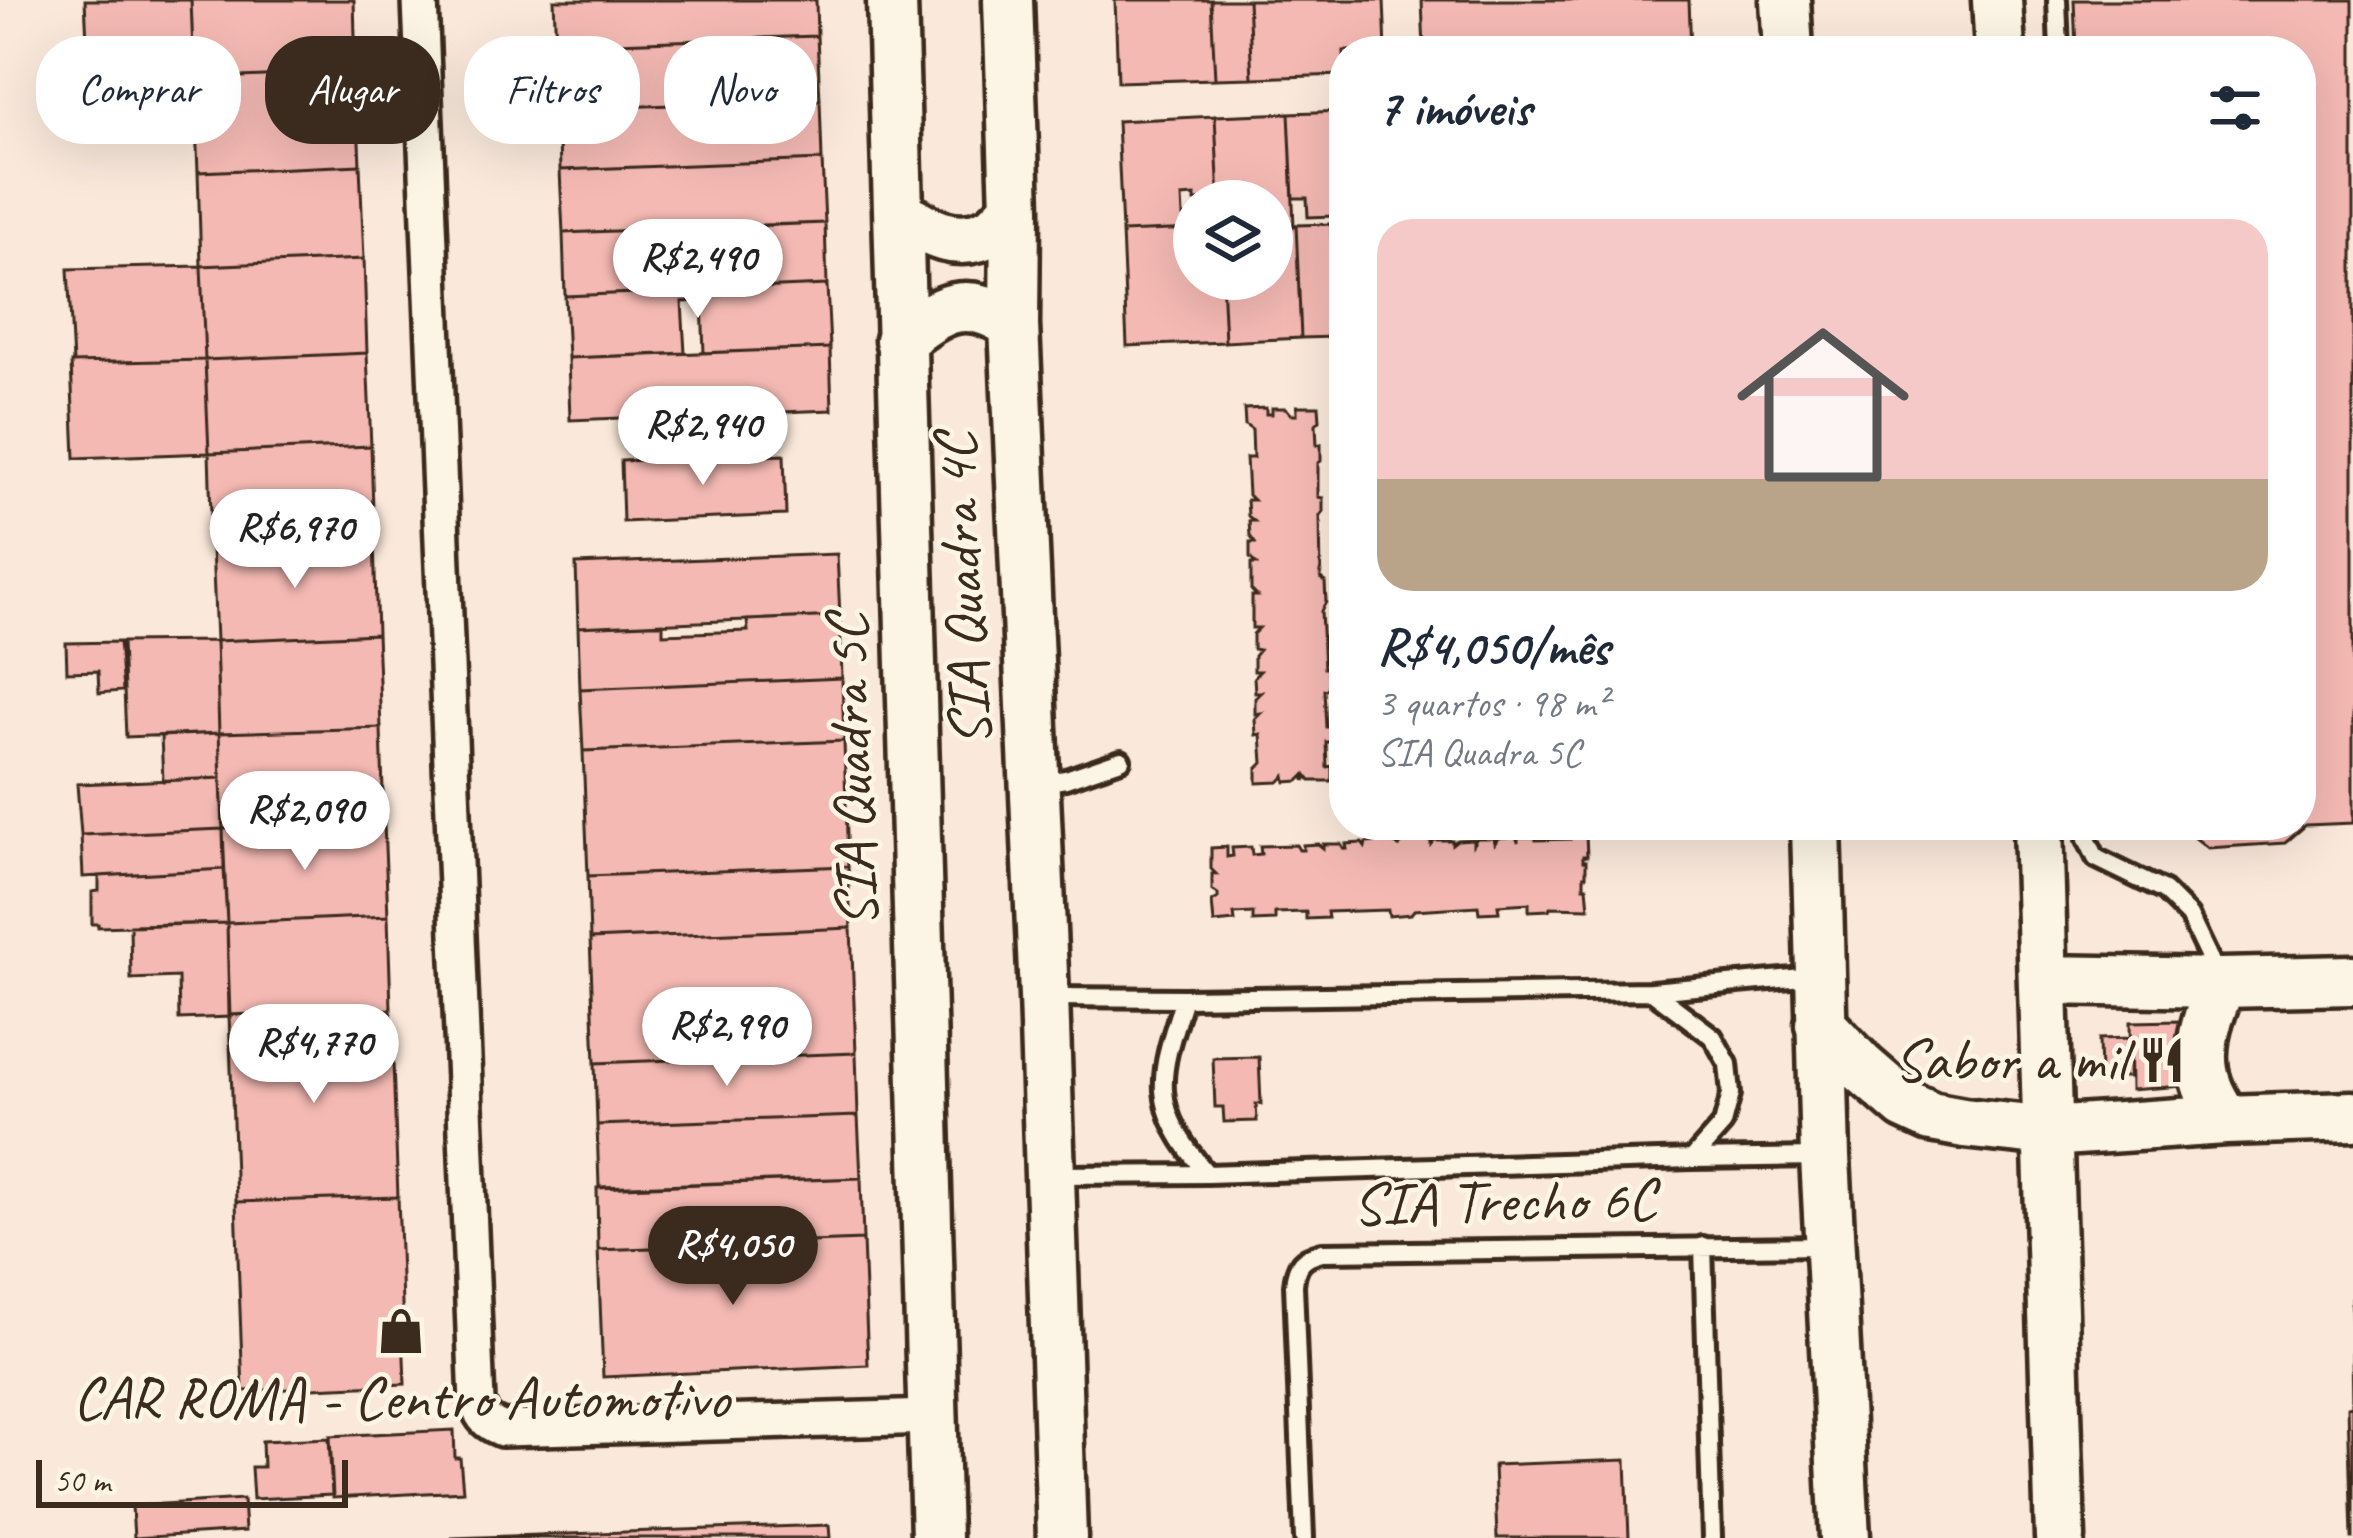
<!DOCTYPE html>
<html lang="pt">
<head>
<meta charset="utf-8">
<style>
  body { margin:0; font-family:Caveat,sans-serif; background:#f6f6f7; color:#1f2937; height:100vh; display:flex; flex-direction:column; font-size:45px; white-space:nowrap }
  * { box-sizing:border-box; margin:0 }
  p { font-size:39px; color:#747a83 }
  .icon { flex:none; width:66px; height:66px; fill:none; stroke:currentColor; stroke-width:2; stroke-linecap:round; stroke-linejoin:round }
  .map { position:relative; flex:1; overflow:hidden }
  .drawer { position:absolute; left:1329px; top:36px; width:987px; height:804px; display:flex; flex-direction:column; background:#fff; border-radius:48px; box-shadow:0 12px 48px #0002 }
  .drawer>* { flex:none }
  .top-card { position:absolute; left:36px; top:36px; width:1113px; height:108px; display:flex; gap:24px }
  .tools { position:absolute; left:1173px; top:180px; display:grid; gap:24px }
  .tools a { display:grid; place-items:center; width:120px; height:120px; border-radius:50%; background:#fff; box-shadow:0 12px 48px #0002; font-size:60px }
  .scale { position:absolute; left:36px; bottom:30px; width:312px; box-sizing:border-box; padding-left:12px; border:6px solid #3b2a1e; border-top:0; font-size:33px; line-height:42px; white-space:nowrap; color:#3b2a1e; -webkit-text-stroke:9px #fcf5e5; paint-order:stroke }
  .price { position:absolute; translate:-50% -102px; padding:0 27px; border-radius:42px; background:#fff; color:#222; font-size:39px; line-height:78px; filter:drop-shadow(0 3px 6px #0008) }
  .price::after { content:''; position:absolute; left:50%; top:72px; width:36px; height:27px; margin-left:-18px; background:inherit; clip-path:polygon(0 0,100% 0,50% 100%) }
  .price.selected { background:#3b2a1e; color:#fff }
  ul { padding:0; list-style:none }
  li { display:grid; align-content:center; gap:24px; height:636px; padding:0 48px }
  li+li { border-top:3px solid #e0e1e3 }
  li span { display:grid; place-items:center; height:372px; border-radius:36px; color:#555 }
  li>.icon { margin-inline-start:auto }
  span .icon { width:216px; height:216px; fill:#fffc; stroke-width:1 }
  li b { font-size:51px }
  h2 { display:flex; justify-content:space-between; align-items:center; height:144px; padding:0 48px; font-size:51px }
  .chip { padding:0 42px; border-radius:48px; background:#fff; box-shadow:0 12px 48px #0002; font-size:42px; line-height:108px }
  .chip.selected { background:#3b2a1e; color:#fff }
  .map>svg:first-child { display:block }
  .building { fill:#f4b9b3; stroke:#3b2a1e; stroke-width:3 }
  .lines { fill:none; stroke-linecap:round; stroke-linejoin:round }
  .lane-casing { stroke:#3b2a1e; stroke-width:26 }
  .street-casing { stroke:#3b2a1e; stroke-width:42 }
  .secondary-casing { stroke:#3b2a1e; stroke-width:57 }
  .lane { stroke:#fcf5e5; stroke-width:16 }
  .street { stroke:#fcf5e5; stroke-width:33 }
  .secondary { stroke:#fcf5e5; stroke-width:48 }
  .labels { text-anchor:middle; dominant-baseline:central; stroke-width:9; stroke-linejoin:round; paint-order:stroke }
  .street-label { font-size:60px; fill:#3b2a1e; stroke:#fcf5e5 }
  .poi-label { font-size:60px; fill:#3b2a1e; stroke:#fcf5e5; text-anchor:end }
</style>
</head>
<body>
<div class="map">
<svg width="2353" height="1538" viewBox="0 0 2353 1538">
  <rect width="100%" height="100%" fill="#fae9db"/>
  <filter id="ink" filterUnits="userSpaceOnUse"><feTurbulence type="fractalNoise" baseFrequency=".00833" numOctaves="2"/><feDisplacementMap in="SourceGraphic" scale="24" xChannelSelector="R" yChannelSelector="G"/><feConvolveMatrix kernelMatrix="1 2 1 2 8 2 1 2 1" color-interpolation-filters="sRGB"/></filter>
  <g filter="url(#ink)">
    <path class="building" d="M85 0H191L194 78 89 83Z
      M191 0H354L356 72 194 79Z
      M554 0H816L817 36 556 45Z
      M1115 0H1211L1215 79 1118 82Z
      M1211 0H1248L1252 78 1215 79Z
      M1248 0H1384L1386 51H1344V75L1252 78Z
      M1422 0H1689L1691 51H1424Z
      M2074 0H2353V823L2306 825 2285 843 2208 848 2185 830 2130 832 2123 825H2301V51H2076Z
      M817 36 820 100 558 109 556 45Z
      M356 72 360 165 198 172 194 79Z
      M820 100 822 160 560 170 558 109Z
      M1344 111V222L1335 223 1334 216 1308 217 1307 198H1293L1289 113Z
      M1289 113 1294 226H1272V201H1219L1215 116Z
      M1215 116 1219 201H1195V196L1182 197 1183 216 1194 215V229L1122 232 1117 121Z
      M822 160 825 223 563 233 560 170Z
      M360 165 364 259 201 266 198 172Z
      M1344 222V339L1335 340 1331 223Z
      M825 223 827 285 565 296 563 233 748 226 749 244H764L763 225Z
      M1331 224 1336 337 1301 338 1296 225Z
      M1296 225 1301 338 1225 342 1222 279H1272V226Z
      M1194 229V279H1222L1225 342 1127 346 1122 232Z
      M364 259 367 353 205 360 201 266Z
      M201 266 205 360 73 363 68 269Z
      M827 285 830 348 704 353 702 301 682 302 685 353 568 358 565 296Z
      M830 348 832 410 570 420 568 358Z
      M367 353 371 446 209 453 205 360Z
      M205 360 209 453 75 458 71 363Z
      M1297 406H1319L1320 420 1316 424 1317 445 1321 444V461L1318 463V497L1323 498V512L1320 516 1321 578 1325 582 1326 602 1321 611 1324 668H1328L1329 689 1324 690 1326 727H1331V742H1326L1327 767 1332 766V781H1311L1307 776 1305 781V775L1299 781 1286 782 1285 776 1279 782 1257 783V769L1263 763 1261 734 1256 735 1255 719 1261 713 1255 714V698L1261 692H1255L1254 677 1260 671H1254V656L1259 650 1253 649V634L1259 628H1252V596H1257L1251 590V564H1256L1250 558V543H1255L1250 536 1249 521H1254L1248 516 1247 500H1253L1248 495 1246 458H1253L1252 430 1245 425 1244 409 1266 408V414H1272V408H1286L1291 414H1297Z
      M371 446 374 541 212 547 209 453Z
      M784 455 786 515 623 522 621 461Z
      M374 541 377 634 216 641 212 547Z
      M837 554 840 616 578 627 576 564Z
      M840 616 842 678 580 689 578 627 663 623V634L748 631 747 620Z
      M377 634 381 728 219 733 216 641Z
      M216 641 219 733 126 737 122 642Z
      M119 642 123 691 99 693 98 671 67 672 66 643Z
      M842 678 844 741 583 751 580 689Z
      M381 728 384 824 223 829 219 733Z
      M219 733 221 778 163 781 161 736Z
      M844 741 848 866 588 876 583 751Z
      M221 778 223 829 81 835 77 784Z
      M384 824 388 916 227 923 223 829Z
      M223 829 224 869 83 877 81 835Z
      M1569 834H1586L1587 856H1583V861H1586V876H1584V887H1587L1589 908 1550 907 1549 910 1529 911V903L1498 905 1499 912 1479 913 1478 906 1414 910 1411 914 1389 916 1388 910 1327 912 1328 918 1306 919V912L1275 913V920L1253 921V913L1234 914 1235 921 1214 923 1212 902 1218 898V894L1212 890V874H1216L1211 869V848L1227 847V857L1233 856 1232 848 1251 847 1252 855 1261 854 1260 846 1296 845 1299 850H1303V845L1318 844 1323 848V844H1341L1344 849H1347L1346 844 1362 843 1365 847 1366 843 1392 841 1399 847 1404 841 1431 840V844L1434 840H1452V844L1457 840 1473 839V844L1477 838H1494L1495 843 1498 838 1516 836 1518 842V837H1536V840L1570 839Z
      M848 866 851 928 590 939 588 876Z
      M224 869 227 923 98 927V924H92V892L99 891V876Z
      M388 916 391 1009 229 1015 227 923Z
      M227 923 230 1017 179 1019 178 977 131 979 130 925Z
      M851 928 856 1053 595 1063 590 939Z
      M391 1009 398 1197 236 1202 229 1015Z
      M2181 1021 2183 1086 2131 1090 2130 1022Z
      M2130 1038 2129 1077H2100L2099 1039Z
      M856 1053 858 1116 597 1125 595 1063Z
      M1259 1057 1261 1104H1256L1257 1121 1224 1122 1223 1107H1215L1213 1058Z
      M858 1116 861 1178 599 1187 597 1125Z
      M861 1178 863 1240 598 1250 597 1188Z
      M398 1197 405 1384 243 1391 236 1202Z
      M863 1240 868 1365 603 1377 598 1250Z
      M2351 1298H2353V1406Z
      M2353 1406V1538H2352L2348 1407Z
      M454 1430 455 1458H460L463 1491 333 1498 330 1436Z
      M329 1438 332 1495 253 1499 251 1467H263L262 1441Z
      M1626 1460 1629 1538H1497L1494 1465Z
      M243 1499 245 1531 134 1538 132 1506Z
      M829 1525 830 1538H451Z"/>
    <g class="lines">
      <defs>
        <path id="lane" d="M2057 0 2059 51
          M1041 783 1066 779 1121 760
          M2087 825V839L2096 858 2164 891 2189 916 2219 979
          M1652 991 1713 1037 1728 1064 1731 1094 1723 1124 1692 1159
          M1049 997 1184 998 1652 991 1814 976
          M1184 998C1158 1079 1149 1105 1207 1174
          M1055 1175 1207 1174 1692 1159 1821 1157
          M1703 1246 1712 1538
          M1304 1538 1294 1285C1296 1264 1302 1257 1322 1252L1823 1246"/>
        <path id="street" d="M420 0 477 1403C482 1418 487 1423 502 1429L934 1417"/>
        <path id="secondary" d="M892 0 936 1538
          M1008 0 1015 209 1014 325 1044 996 1062 1538
          M1785 0 1788 51
          M1997 0 2000 51
          M900 213C928 233 959 250 993 230 1001 225 1008 215 1015 209
          M900 340C943 307 965 293 1014 325
          M1816 825 1825 1157 1845 1538
          M2038 825 2060 1538
          M2044 980 2221 983 2353 980
          M2221 983C2208 1016 2194 1051 2207 1086 2211 1098 2219 1110 2225 1120
          M1820 1024 1861 1067 1905 1105 1931 1117 1964 1123 2047 1132 2225 1120 2353 1116"/>
      </defs>
      <use href="#lane" class="lane-casing"/>
      <use href="#street" class="street-casing"/>
      <use href="#secondary" class="secondary-casing"/>
      <use href="#lane" class="lane"/>
      <use href="#street" class="street"/>
      <use href="#secondary" class="secondary"/>
    </g>
  </g>
  <defs>
    <symbol id="restaurant-bare" viewBox="-9 -9 18 18"><path d="M-5-6h1v4h1v-4h1v4h1v-4h1v5L-1.5 .5V6h-2V.5L-5-1ZM5-6V6H3V1.5H1.5Q1.5-4 5-6Z" fill="#3b2a1e" stroke="#fcf5e5" stroke-width="2.5" paint-order="stroke"/></symbol>
    <symbol id="shop-bare" viewBox="-9 -9 18 18"><path d="M-5-2.5h2.3a2.7 3.5 0 0 1 5.4 0H5L5.5 6h-11ZM-1.5-2.5h3a1.5 2.3 0 0 0-3 0Z" fill="#3b2a1e" stroke="#fcf5e5" stroke-width="2.5" paint-order="stroke"/></symbol>
  </defs>
  <g fill-rule="evenodd">
    <use href="#restaurant-bare" x="2129" y="1027" width="66" height="66"/>
    <use href="#shop-bare" x="368" y="1298" width="66" height="66"/>
  </g>
  <g class="labels">
    <g class="street-label">
      <text transform="translate(962 590) rotate(-93)">SIA Quadra 4C</text>
      <text transform="translate(851 771) rotate(-92)">SIA Quadra 5C</text>
      <text transform="translate(1504 1201) rotate(-1)">SIA Trecho 6C</text>
    </g>
    <g class="poi-label">
      <text x="2126" y="1060">Sabor a mil</text>
      <text x="401" y="1398" text-anchor="middle">CAR ROMA - Centro Automotivo</text>
    </g>
  </g>
</svg>
<div class="tools">
<a><svg class="icon" aria-label="layers" viewBox="0 0 24 24"><path d="M12 4l9 5-9 5-9-5zM3 14l9 5 9-5"/></svg></a>
</div>
<div class="scale">50 m</div>
<b class="price" style="left:698px;top:321px">R$2,490</b>
<b class="price" style="left:703px;top:488px">R$2,940</b>
<b class="price" style="left:295px;top:591px">R$6,970</b>
<b class="price" style="left:305px;top:873px">R$2,090</b>
<b class="price" style="left:727px;top:1089px">R$2,990</b>
<b class="price" style="left:314px;top:1106px">R$4,770</b>
<b class="price selected" style="left:733px;top:1308px">R$4,050</b>
<div class="top-card">
<a class="chip">Comprar</a>
<a class="chip selected">Alugar</a>
<a class="chip">Filtros</a>
<a class="chip">Novo</a>
</div>
<section class="drawer">
<h2>7 imóveis<svg class="icon" aria-label="filters" viewBox="0 0 24 24"><path d="M4 7h16M4 17h16"/><circle cx="9" cy="7" r="2"/><circle cx="15" cy="17" r="2"/></svg></h2>
<ul>
<li><span style="background:linear-gradient(#f6c9c9 70%,#b9a48a 0)"><svg class="icon" aria-label="home" viewBox="0 0 24 24"><path d="M3 11l9-7 9 7M6 9v11h12V9"/></svg></span><div><b>R$4,050/mês</b><p>3 quartos · 98 m²</p><p>SIA Quadra 5C</p></div></li>
</ul>
</section>
</div>
</body>
</html>
